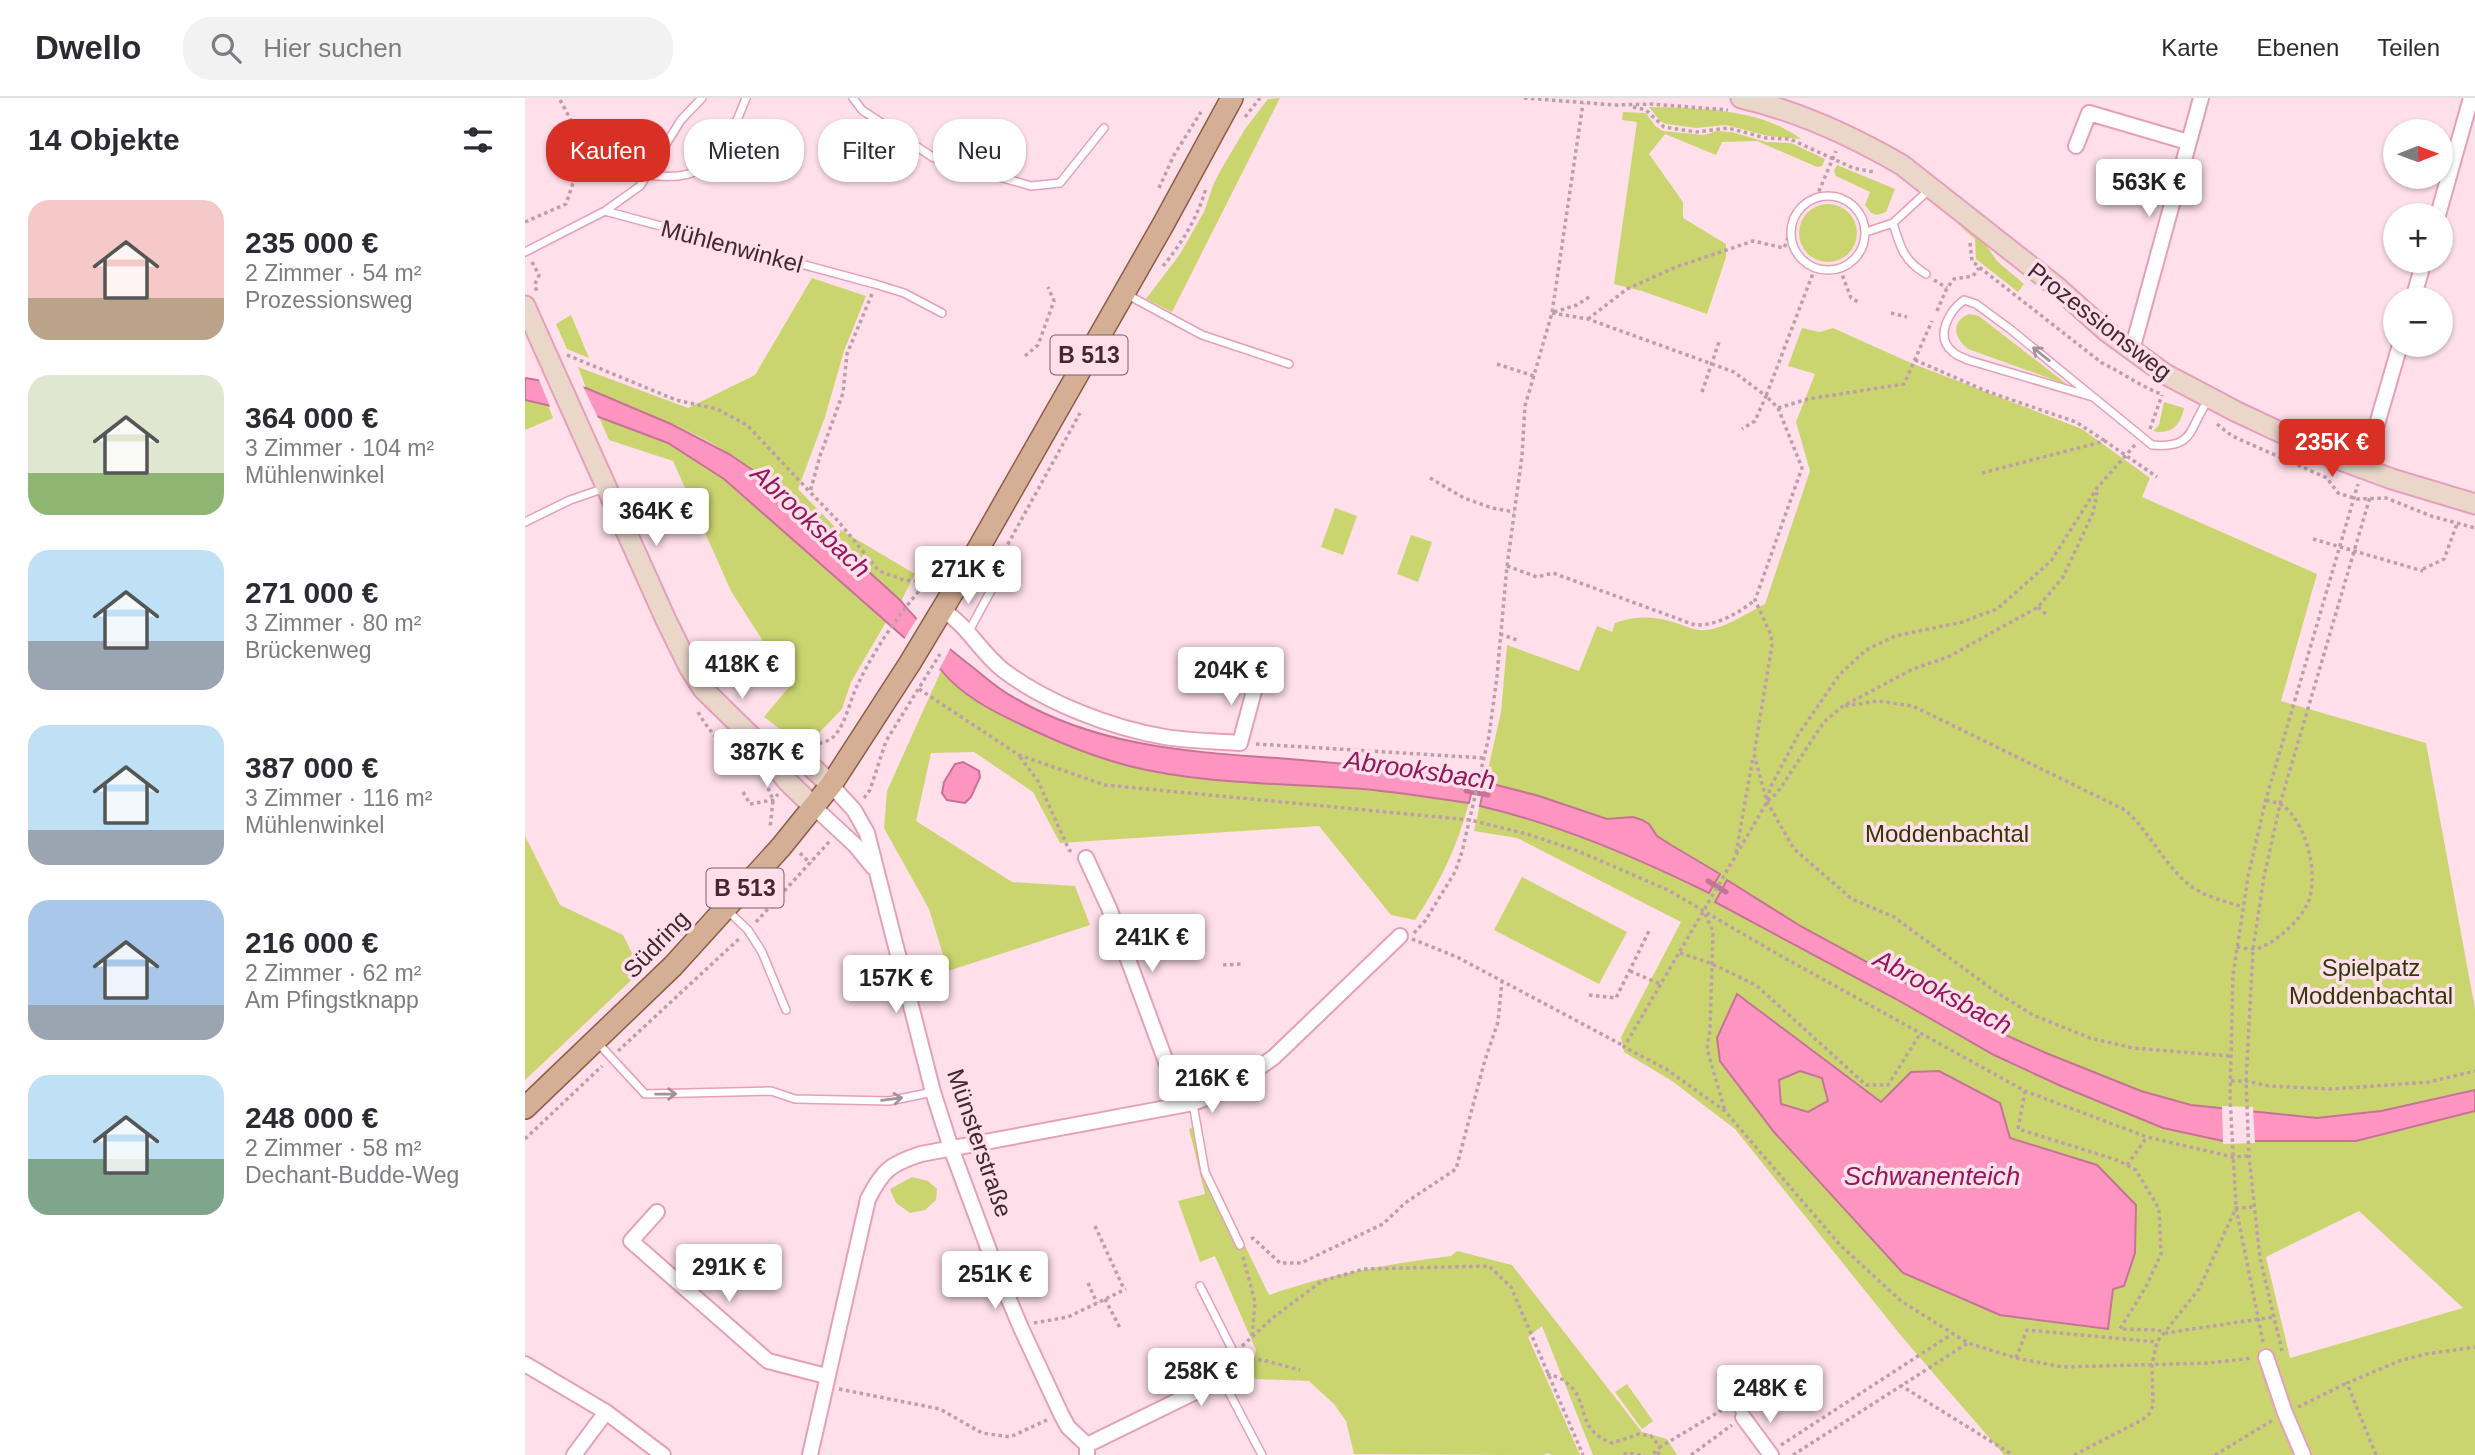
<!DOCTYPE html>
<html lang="de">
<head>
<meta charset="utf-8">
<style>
  body { margin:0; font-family:Arial,sans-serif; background:#f2f2f3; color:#2b2b33; height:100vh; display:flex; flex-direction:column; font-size:26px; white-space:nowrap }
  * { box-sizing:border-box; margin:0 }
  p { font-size:23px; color:#7c7c81 }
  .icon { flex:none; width:38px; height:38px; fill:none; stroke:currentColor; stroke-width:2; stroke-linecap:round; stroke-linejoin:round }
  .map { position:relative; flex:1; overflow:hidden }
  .sheet { display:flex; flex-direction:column; background:#fff; width:525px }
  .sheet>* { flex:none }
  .banner { position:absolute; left:21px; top:21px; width:665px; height:63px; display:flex; gap:14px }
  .needle { width:46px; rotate:89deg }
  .buttons { position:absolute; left:1858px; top:21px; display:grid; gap:14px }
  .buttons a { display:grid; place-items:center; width:70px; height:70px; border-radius:50%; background:#fff; box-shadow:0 2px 5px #0004; font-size:35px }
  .price { position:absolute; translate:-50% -60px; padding:0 16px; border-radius:7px; background:#fff; color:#222; font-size:23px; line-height:46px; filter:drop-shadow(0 2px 4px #0008) }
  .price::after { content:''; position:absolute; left:50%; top:42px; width:21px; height:16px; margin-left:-10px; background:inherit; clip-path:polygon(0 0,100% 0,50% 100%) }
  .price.active { background:#d93025; color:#fff }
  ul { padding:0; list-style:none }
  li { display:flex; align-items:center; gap:21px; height:175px; padding:0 28px }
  li span { display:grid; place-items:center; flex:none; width:196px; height:140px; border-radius:21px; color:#555 }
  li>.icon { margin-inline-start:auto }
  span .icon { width:84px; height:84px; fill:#fffc; stroke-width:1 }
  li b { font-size:30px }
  h2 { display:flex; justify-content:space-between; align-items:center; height:84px; padding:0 28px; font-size:30px }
  .tag { padding:0 24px; border-radius:28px; background:#fff; box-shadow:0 2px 5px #0004; font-size:24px; line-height:63px }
  .tag.active { background:#d93025; color:#fff }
  header { display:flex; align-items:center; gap:42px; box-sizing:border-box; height:98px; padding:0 35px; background:#fff; border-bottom:2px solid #e1e1e2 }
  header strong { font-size:33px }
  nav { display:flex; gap:38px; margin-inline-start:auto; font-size:24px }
  .search { width:490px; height:63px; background:#f2f2f3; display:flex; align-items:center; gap:18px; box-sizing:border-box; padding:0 24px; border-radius:28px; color:#7c7c81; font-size:26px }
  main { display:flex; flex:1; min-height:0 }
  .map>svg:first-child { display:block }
  .green { fill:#cbd570; fill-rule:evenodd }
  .water { fill:#fe94c0; stroke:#c67396; stroke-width:2; fill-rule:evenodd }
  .pier { fill:#fedfea }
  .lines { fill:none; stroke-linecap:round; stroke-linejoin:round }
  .stream { stroke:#c67396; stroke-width:5 }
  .lane-casing { stroke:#e69fbb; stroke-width:10 }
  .street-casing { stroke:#e69fbb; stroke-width:18 }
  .secondary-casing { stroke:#e69fbb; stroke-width:23 }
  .primary-casing { stroke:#8f5c45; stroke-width:24 }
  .path { stroke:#bd9fab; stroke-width:3.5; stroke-dasharray:3.5 3.5; stroke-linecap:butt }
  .lane { stroke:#fff; stroke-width:7 }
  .street { stroke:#fff; stroke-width:14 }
  .secondary { stroke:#ead7ca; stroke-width:19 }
  .primary { stroke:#d4af95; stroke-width:21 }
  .oneway { stroke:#a19399 }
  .labels { text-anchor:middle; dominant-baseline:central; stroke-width:7; stroke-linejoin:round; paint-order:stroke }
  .shield { fill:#fedfea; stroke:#7b5e6a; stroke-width:2 }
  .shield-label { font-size:23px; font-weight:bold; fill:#432733 }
  .street-label { font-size:24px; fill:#432733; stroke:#fedfea }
  .park-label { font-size:24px; fill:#333707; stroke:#fedfea }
  .water-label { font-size:26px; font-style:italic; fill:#93165a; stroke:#fedfea }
</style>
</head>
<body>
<header>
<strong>Dwello</strong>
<div class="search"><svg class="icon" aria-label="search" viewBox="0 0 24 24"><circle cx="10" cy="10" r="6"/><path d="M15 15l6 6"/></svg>Hier suchen</div>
<nav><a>Karte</a><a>Ebenen</a><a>Teilen</a></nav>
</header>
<main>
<section class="sheet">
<h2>14 Objekte<svg class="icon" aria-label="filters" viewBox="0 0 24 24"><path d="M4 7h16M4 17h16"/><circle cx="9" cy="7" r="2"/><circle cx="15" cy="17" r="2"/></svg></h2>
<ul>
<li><span style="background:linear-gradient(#f6c9c9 70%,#b9a48a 0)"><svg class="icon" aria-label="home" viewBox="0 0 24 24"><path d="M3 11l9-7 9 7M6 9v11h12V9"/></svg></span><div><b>235 000 €</b><p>2 Zimmer · 54 m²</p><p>Prozessionsweg</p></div></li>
<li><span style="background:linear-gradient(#dfe7d0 70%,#8fb573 0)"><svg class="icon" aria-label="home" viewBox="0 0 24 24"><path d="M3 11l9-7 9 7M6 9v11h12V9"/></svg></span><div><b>364 000 €</b><p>3 Zimmer · 104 m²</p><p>Mühlenwinkel</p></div></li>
<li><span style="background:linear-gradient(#bfe0f5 65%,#9aa5b1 0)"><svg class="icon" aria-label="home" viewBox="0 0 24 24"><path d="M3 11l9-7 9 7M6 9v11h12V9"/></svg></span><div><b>271 000 €</b><p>3 Zimmer · 80 m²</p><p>Brückenweg</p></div></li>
<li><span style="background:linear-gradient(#bfe0f5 75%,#9aa5b1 0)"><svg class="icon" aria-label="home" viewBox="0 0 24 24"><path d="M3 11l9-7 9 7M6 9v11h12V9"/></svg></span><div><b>387 000 €</b><p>3 Zimmer · 116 m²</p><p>Mühlenwinkel</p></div></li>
<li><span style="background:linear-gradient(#a9c7e8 75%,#9aa5b1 0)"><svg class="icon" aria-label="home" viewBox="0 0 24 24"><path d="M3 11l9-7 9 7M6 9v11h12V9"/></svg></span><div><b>216 000 €</b><p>2 Zimmer · 62 m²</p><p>Am Pfingstknapp</p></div></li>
<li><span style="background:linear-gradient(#bfe0f5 60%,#7fa58c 0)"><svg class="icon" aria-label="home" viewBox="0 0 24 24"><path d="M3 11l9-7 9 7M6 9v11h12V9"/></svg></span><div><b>248 000 €</b><p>2 Zimmer · 58 m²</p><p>Dechant-Budde-Weg</p></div></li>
</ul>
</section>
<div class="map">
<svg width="1950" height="1357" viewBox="0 0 1950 1357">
  <rect width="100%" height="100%" fill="#fedfea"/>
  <path class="green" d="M755 0 647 214 621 201 655 156 679 114 689 85 697 70 720 31 743 1Z
    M1124 9C1173 10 1235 10 1276 41L1243 38 1201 27 1171 30 1141 26 1135 23Z
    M1098 14 1121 15 1130 28 1138 33 1179 37 1192 33 1207 34 1241 44 1266 45 1300 61 1297 68 1292 69 1232 43 1197 44 1191 57 1140 36 1124 56 1158 104V120L1201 146V159L1182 216 1117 193 1089 186 1112 24 1097 22Z
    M1312 67 1370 91 1361 114 1352 117 1346 115 1340 107 1345 94 1311 78 1309 73Z
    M1274 135a29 29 0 1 1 58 0a29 29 0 1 1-58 0Z
    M1438 127 1457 141 1472 163 1499 186 1493 194 1451 161 1450 141 1436 129Z
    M287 180 341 198 319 253 300 319 273 391 309 428 390 476 376 503C321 454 268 397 206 357 161 328 109 310 61 290L53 269 163 310 230 277Z
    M1444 216 1454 218 1543 287 1443 251C1429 240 1425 224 1444 216Z
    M46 217 64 260 42 251 31 226Z
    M1277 230 1295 234 1308 230 1386 265 1557 331 1625 380 1617 399 1792 476 1756 603 1901 645 1950 911V1357H1479L1378 1240 1210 1031 1147 983 1099 954 1096 939 1156 824 992 740 949 733 976 614 982 547 1054 573 1072 528 1087 534 1090 525C1113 517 1131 518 1154 526 1162 529 1171 533 1180 532 1197 532 1224 514 1240 506L1285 373 1271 324 1290 276 1263 268ZM1213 897 1356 1005H1475L1485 1040 1572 1067 1378 1175 1249 1034 1195 963ZM1834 1113 1938 1210 1765 1260 1741 1159Z
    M0 302 23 307 28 320 0 332Z
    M1639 304 1659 310C1656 327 1646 337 1628 333L1634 327Z
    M74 319 143 345 199 381 361 524 326 584 317 611 291 638 262 636 239 619 269 583 243 551 206 493 148 363 84 342Z
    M810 410 832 418 818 457 796 449Z
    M886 437 907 444 893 484 872 476Z
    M416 573C436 597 467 613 495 626 541 648 590 666 641 675 706 686 772 686 838 691 873 694 908 700 944 705 931 751 916 783 890 822L866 817 794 728 535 745 508 694 449 654 406 655 391 723 487 784 550 788 565 827 423 873 404 811 359 730 362 693Z
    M0 738 35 807 98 837 116 873 0 982Z
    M997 779 1102 834 1074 886 969 832Z
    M1275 973 1297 980 1303 1004 1283 1014 1256 1006 1254 982Z
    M674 1026 684 1074 744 1197C803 1176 864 1166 926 1158L932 1153 987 1167 1117 1334 1142 1341 1152 1357H1068L1017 1228 1003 1239 1055 1357H1026L1023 1355 1019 1357 829 1356 821 1323 809 1306 784 1283 730 1281 727 1272 731 1252 690 1158 675 1164 653 1103 680 1096 664 1031Z
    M387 1079 403 1083 412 1091 411 1102 400 1112 385 1115 371 1105 365 1091Z
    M1102 1286 1128 1323 1117 1331 1090 1294Z"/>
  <path class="water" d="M0 280 61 290 146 326 204 356 244 383 376 503C395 527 417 545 441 564 457 576 471 590 488 599 574 650 668 654 764 661 826 666 888 672 949 682L944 705C908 700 873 694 838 691 761 685 680 687 604 668 566 658 530 643 495 626 467 613 436 597 416 572L199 381 143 345 74 319 0 302Z
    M438 664 454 673 455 679 446 699 440 705 422 702 417 695 419 684 430 666Z
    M960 684 1014 698 1082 721 1108 719 1117 722 1124 726 1132 738 1146 747 1195 776 1184 795C1110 759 1036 727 955 708Z
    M1202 782 1277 829 1458 927 1521 955 1616 993 1666 1007 1792 1020 1856 1013 1950 992V1013L1831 1043H1698L1638 1030 1536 988 1469 957 1371 901 1190 804Z
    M1212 896 1356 1004 1386 974 1414 973 1475 1005 1485 1040 1572 1067 1611 1107 1610 1155 1599 1188 1588 1191 1583 1231 1475 1217 1378 1175 1249 1034 1195 963 1192 940ZM1275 973 1297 980 1303 1003 1283 1014 1256 1006 1254 982Z"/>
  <path class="pier" d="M12 277 57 286 74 322 26 311Z
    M393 519 426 549 413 574 378 543Z
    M1697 1008 1728 1009 1730 1045 1698 1046Z"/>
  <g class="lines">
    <path class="stream" d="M941 693 963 697
      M1183 783 1201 794"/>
    <defs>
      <path id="lane" d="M328 0 337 12 409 60 506 88 535 85 579 30
        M123 77C188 86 200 53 221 0
        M1266 135a37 37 0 1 1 74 0a37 37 0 1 1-74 0Z
        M80 113 115 88 156 22 177 0
        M1368 125C1375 149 1379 163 1401 176
        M1341 134 1368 125 1406 90
        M0 154 80 113 350 186 379 195 417 215
        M601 196 677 237 764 266
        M1568 299 1443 262C1439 260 1432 258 1428 254 1409 239 1424 213 1439 202L1451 206 1485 231 1627 347C1671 351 1663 330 1684 301
        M0 424 45 402 80 390
        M444 533 471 483 445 468
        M202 812 223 832 237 854 261 912
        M72 944 120 996 246 993 270 1001 364 1003 408 994
        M668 1006 680 1074 715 1147
        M675 1188 709 1255 697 1281 737 1357
        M1204 1294 1218 1319"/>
      <path id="street" d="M1551 48 1564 15 1663 44
        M1913 117 1946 0
        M1888 201 1899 163
        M1607 252 1676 0
        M1839 371 1875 247
        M418 512C445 530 454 553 478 572 521 605 587 630 640 639 665 643 690 643 715 645L732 582
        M306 687 329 712 342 735 408 994 426 1050 471 1171 496 1230 536 1316 543 1329 562 1347V1357
        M289 709 330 747 348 769
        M561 760 584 810 657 1007
        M132 1114 106 1143 243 1263 301 1278
        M1741 1259 1760 1315 1778 1357
        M0 1266 81 1314 138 1357
        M1218 1319 1246 1357
        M562 1347 697 1281
        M49 1357 81 1314
        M285 1357 343 1101C358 1072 365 1066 396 1056L668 1005 704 991 749 959 875 838"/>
      <path id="secondary" d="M1216 0C1273 13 1327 38 1377 67L1532 189 1581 233 1640 276 1710 313 1810 360 1867 381 1950 406
        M0 208 141 522 164 569 178 591 229 641 262 683 289 709
        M230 642 279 662 306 687"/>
      <path id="primary" d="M0 1010 148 868 256 749 306 687 385 565 444 467 639 125 707 0"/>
    </defs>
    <use href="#lane" class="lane-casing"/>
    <use href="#street" class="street-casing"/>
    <use href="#secondary" class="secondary-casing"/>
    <use href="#primary" class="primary-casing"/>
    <path class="path" d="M999 0 1090 7 1126 6 1203 12
      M1108 9 1121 12 1139 29 1171 34 1203 30 1241 40 1265 41 1328 70 1349 74
      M720 19 735 0
      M634 90 649 57 676 14
      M1291 100 1311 53
      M0 124 41 106 59 52 58 45 34 0
      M1445 145 1447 163 1454 169 1577 265C1598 275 1615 288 1636 296
      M7 164 14 177 10 186 12 196
      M638 168C657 145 673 119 681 90
      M1290 170 1241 298 1253 310 1277 370 1230 502 1246 537 1247 547 1229 656 1242 704 1269 751 1327 801 1369 819 1471 894 1508 917 1565 940 1608 950 1705 958
      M1315 171 1326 200 1335 205
      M1409 182 1422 190
      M347 196 322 256 318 295 295 358 285 394 313 423 354 473 379 482 400 484
      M1412 213 1422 190 1429 181 1448 178 1454 170
      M1029 214 1052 207 1067 197
      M1027 215 1063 221 1209 274 1241 298 1230 323 1217 331
      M1366 215 1382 219
      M1063 221 1102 191 1151 169 1228 143 1259 150 1265 135
      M42 257 151 302 192 311 222 327 285 394
      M500 258 513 247 529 203 523 189
      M1390 262 1461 293 1551 324 1580 343
      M972 266 1009 278
      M1177 294 1195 241
      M1253 310 1283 301 1379 286 1407 223
      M1692 326 1707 338 1802 380 1813 395 1832 401 1861 400 1906 418 1950 430
      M1625 331 1637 297
      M1610 347 1572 390 1526 463 1472 511 1437 524 1370 538 1341 552 1315 576 1273 637 1245 690 1242 704 1099 949 1141 971 1200 1013 1315 1147 1376 1203 1443 1245 1491 1260 1537 1269 1684 1265 1728 1260
      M1457 375 1580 343 1632 379
      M905 380 939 400 967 410 989 414
      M1788 441 1898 473
      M982 468 1012 479 1028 475 1170 527C1191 528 1214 515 1230 502
      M468 470 472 466 555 315
      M1898 471 1919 461 1932 426
      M1513 509 1523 518
      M975 536 992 542
      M394 591 494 657 580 687 945 722 1002 736 1053 753 1143 792 1247 853 1500 993 1622 1039 1708 1059 1724 1058
      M1320 608 1353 603 1388 608 1600 712C1624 733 1638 765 1663 786 1679 799 1700 803 1718 809
      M173 614C187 639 207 656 230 674
      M287 646C296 646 306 643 311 636 322 622 325 601 333 586 352 546 387 495 420 467
      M731 646 959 660
      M495 659 513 683 544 752 549 755
      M243 690 248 702 245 730
      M218 694 225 706 248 702 253 696
      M339 700 345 692 361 643 415 556
      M1243 703 1252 695 1299 624 1318 608 1388 571 1423 559 1513 509 1538 479 1568 415 1572 394
      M275 755 286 766
      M1211 755 1228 659
      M1180 816 1188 833 1185 932 1182 951 1200 1013
      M231 824 304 744
      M889 835 900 823 930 774 937 754 964 638 972 578 982 468 997 358 1000 308 1027 215 1058 5
      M887 841 932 859 1099 948
      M1712 849C1719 850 1727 852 1734 850 1753 843 1777 821 1784 802 1793 774 1782 730 1761 710 1756 705 1748 704 1741 702
      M1155 855 1185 865 1231 887 1341 987H1363L1395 936
      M698 867 717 866
      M1105 873 1135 886
      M1064 897 1091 900 1124 833
      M93 953 216 839
      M1706 983H1721L1744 988 1806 991 1904 984 1950 973
      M1500 993 1493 1031 1592 1062 1611 1072 1634 1111 1636 1156 1622 1187 1595 1231 1633 1232 1641 1235 1748 1219
      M0 1041 77 968
      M1602 1067 1622 1039
      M570 1128 599 1191
      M726 1141 728 1140 755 1165H776L858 1126 880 1105 931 1071 960 962 973 924 977 883
      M718 1159 730 1204 727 1239
      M563 1185 572 1205
      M580 1201 595 1230
      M509 1225 543 1219 601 1191
      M1738 1244 1711 1110 1705 998 1708 877 1723 779 1741 701 1833 386
      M717 1248 750 1218 797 1183 839 1171 964 1168 986 1189 1058 1357
      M1757 1253 1735 1160 1724 1058 1721 983 1728 851 1739 779 1755 706 1845 399
      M1491 1260 1502 1232 1632 1244
      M719 1261 738 1262 775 1272
      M1022 1276C1029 1278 1037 1280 1042 1285 1066 1304 1049 1331 1087 1345L1114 1336 1126 1338 1135 1349 1127 1357
      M1375 1287 1488 1357
      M314 1291 415 1311 457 1335 485 1339 522 1322
      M1773 1309 1822 1285
      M1256 1347 1427 1236
      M1099 1357 1102 1355 1116 1357
      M1133 1357 1135 1349 1202 1309
      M1166 1357 1207 1327
      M1268 1357 1443 1245
      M1549 1357 1617 1322 1624 1316 1628 1308 1627 1267 1632 1244 1674 1191 1711 1110 1728 1109
      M1690 1357 1748 1322
      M1851 1357 1822 1285 1874 1263 1901 1256 1950 1249"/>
    <use href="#lane" class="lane"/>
    <use href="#street" class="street"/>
    <use href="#secondary" class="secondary"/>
    <use href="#primary" class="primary"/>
  </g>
  <defs><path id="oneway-shaft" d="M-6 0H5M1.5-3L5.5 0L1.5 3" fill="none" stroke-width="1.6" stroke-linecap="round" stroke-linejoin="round" transform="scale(1.75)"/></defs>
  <g class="oneway">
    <use href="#oneway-shaft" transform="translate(1516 256) rotate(-141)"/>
    <use href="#oneway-shaft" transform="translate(141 996) rotate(-1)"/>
    <use href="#oneway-shaft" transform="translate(367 1001) rotate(-7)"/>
  </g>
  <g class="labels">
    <g class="shield">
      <rect x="525.5" y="237.5" width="77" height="39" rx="5"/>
      <rect x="181.5" y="770.5" width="77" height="39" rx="5"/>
    </g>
    <g class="shield-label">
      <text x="564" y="257">B 513</text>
      <text x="220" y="790">B 513</text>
    </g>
    <g class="street-label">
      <text transform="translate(207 148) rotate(15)">Mühlenwinkel</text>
      <text transform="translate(1575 223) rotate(38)">Prozessionsweg</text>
      <text transform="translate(131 846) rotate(-46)">Südring</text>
      <text transform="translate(455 1045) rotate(71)">Münsterstraße</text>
    </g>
    <g class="park-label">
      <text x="1422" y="735">Moddenbachtal</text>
      <text x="1846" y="869">Spielpatz<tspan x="1846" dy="28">Moddenbachtal</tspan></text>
    </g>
    <g class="water-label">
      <text transform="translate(286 423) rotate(43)">Abrooksbach</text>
      <text transform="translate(895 672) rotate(8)">Abrooksbach</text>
      <text transform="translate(1418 894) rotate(28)">Abrooksbach</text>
      <text x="1407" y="1078">Schwanenteich</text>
    </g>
  </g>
</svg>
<div class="buttons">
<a><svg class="needle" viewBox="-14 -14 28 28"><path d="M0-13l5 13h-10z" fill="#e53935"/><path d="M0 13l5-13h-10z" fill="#7c7c81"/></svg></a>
<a>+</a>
<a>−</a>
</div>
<b class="price" style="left:1624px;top:121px">563K €</b>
<b class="price active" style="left:1807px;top:381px">235K €</b>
<b class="price" style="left:131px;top:450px">364K €</b>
<b class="price" style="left:443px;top:508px">271K €</b>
<b class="price" style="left:217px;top:603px">418K €</b>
<b class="price" style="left:706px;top:609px">204K €</b>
<b class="price" style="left:242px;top:691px">387K €</b>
<b class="price" style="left:627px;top:876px">241K €</b>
<b class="price" style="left:371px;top:917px">157K €</b>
<b class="price" style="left:687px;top:1017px">216K €</b>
<b class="price" style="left:204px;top:1206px">291K €</b>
<b class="price" style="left:470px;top:1213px">251K €</b>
<b class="price" style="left:676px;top:1310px">258K €</b>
<b class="price" style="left:1245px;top:1327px">248K €</b>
<div class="banner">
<a class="tag active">Kaufen</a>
<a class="tag">Mieten</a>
<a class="tag">Filter</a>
<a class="tag">Neu</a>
</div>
</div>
</main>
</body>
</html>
